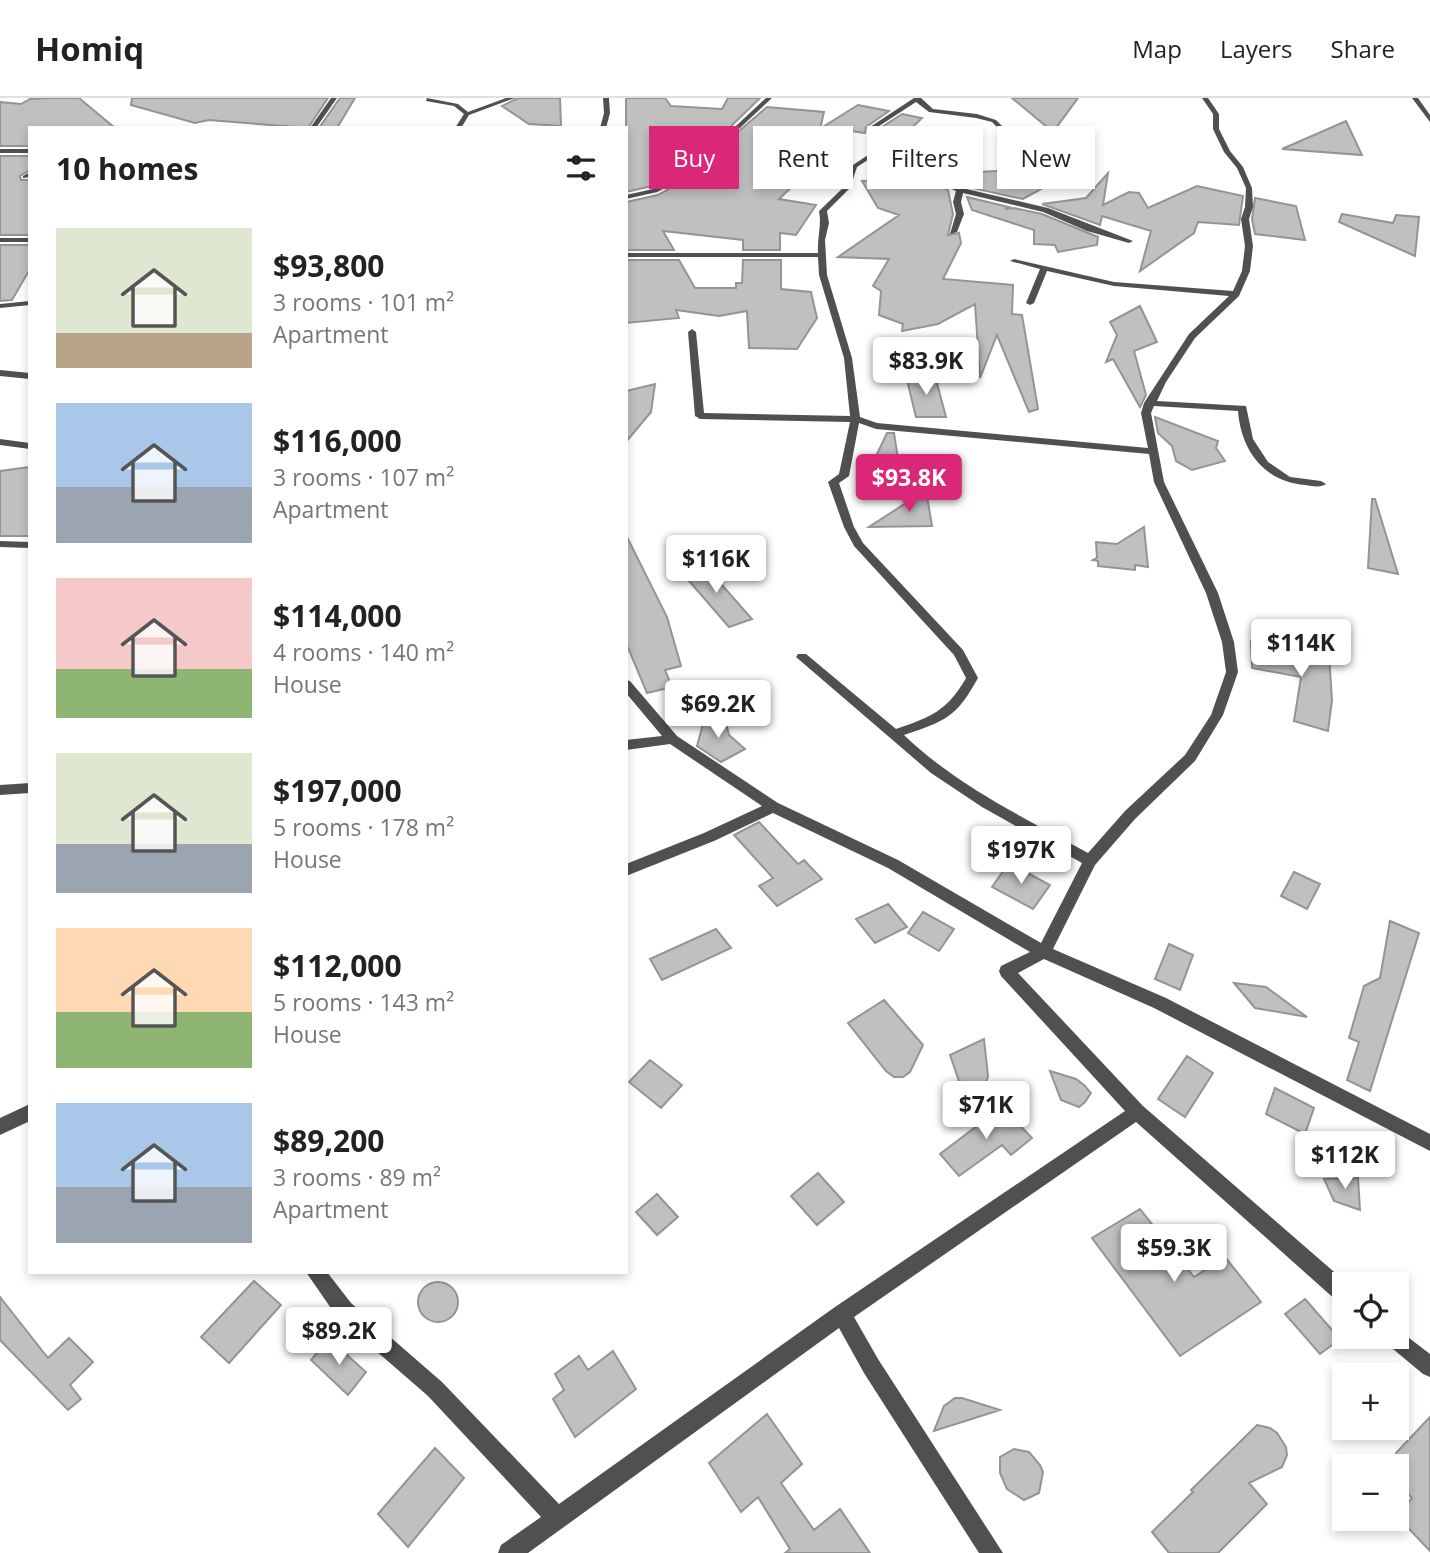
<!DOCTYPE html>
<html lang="en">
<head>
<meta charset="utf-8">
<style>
  body { margin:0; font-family:"Open Sans",sans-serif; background:#f2f2f2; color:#222; height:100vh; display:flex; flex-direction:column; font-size:26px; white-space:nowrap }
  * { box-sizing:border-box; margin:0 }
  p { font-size:23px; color:#767676 }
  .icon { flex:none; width:38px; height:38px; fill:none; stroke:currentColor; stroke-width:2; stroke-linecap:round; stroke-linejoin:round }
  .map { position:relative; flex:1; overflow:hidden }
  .details { position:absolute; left:28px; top:28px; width:600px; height:1148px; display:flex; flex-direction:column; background:#fff; border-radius:0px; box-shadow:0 4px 10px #0003 }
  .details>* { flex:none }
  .banner { position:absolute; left:649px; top:28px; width:665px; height:63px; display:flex; gap:14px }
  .controls { position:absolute; left:1332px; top:1174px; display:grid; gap:14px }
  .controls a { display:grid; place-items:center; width:77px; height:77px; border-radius:0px; background:#fff; box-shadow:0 4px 10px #0003; font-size:35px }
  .price { position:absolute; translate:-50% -60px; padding:0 16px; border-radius:7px; background:#fff; color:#222; font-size:23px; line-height:46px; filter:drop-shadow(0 2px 4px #0008) }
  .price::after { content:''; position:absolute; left:50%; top:42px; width:21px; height:16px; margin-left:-10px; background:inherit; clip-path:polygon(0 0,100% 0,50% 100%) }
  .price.active { background:#db2777; color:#fff }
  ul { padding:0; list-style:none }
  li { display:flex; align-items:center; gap:21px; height:175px; padding:0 28px }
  li span { display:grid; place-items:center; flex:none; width:196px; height:140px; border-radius:0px; color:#555 }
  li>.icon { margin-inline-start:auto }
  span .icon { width:84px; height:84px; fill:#fffc; stroke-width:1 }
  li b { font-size:30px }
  h2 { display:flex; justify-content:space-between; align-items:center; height:84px; padding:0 28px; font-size:30px }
  .tag { padding:0 24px; border-radius:0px; background:#fff; box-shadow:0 4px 10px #0003; font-size:24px; line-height:63px }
  .tag.active { background:#db2777; color:#fff }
  header { display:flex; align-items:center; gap:42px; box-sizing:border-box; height:98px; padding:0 35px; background:#fff; border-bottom:2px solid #e0e0e0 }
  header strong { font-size:33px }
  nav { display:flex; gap:38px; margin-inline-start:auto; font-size:24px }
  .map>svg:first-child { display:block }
  .building { fill:#c0c0c0; stroke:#949494; stroke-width:2 }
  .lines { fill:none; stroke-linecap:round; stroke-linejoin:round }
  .minor { fill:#505050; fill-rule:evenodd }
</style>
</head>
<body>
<header>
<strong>Homiq</strong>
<nav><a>Map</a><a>Layers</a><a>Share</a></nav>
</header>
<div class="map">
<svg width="1430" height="1455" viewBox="0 0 1430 1455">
  <rect width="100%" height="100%" fill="#fff"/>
  <path class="building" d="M51 0H79L115 30H30V48H0V4L21 6 30 1Z
    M132 0H328L308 30 209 22 195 25 131 7Z
    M340 0H355L337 30H319Z
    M518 0H560L561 28 529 26 502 8Z
    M626 0H665L671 8 722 11 728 0H760L721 38 669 81 652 88 626 94Z
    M1012 0H1078L1053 34Z
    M858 7 889 13 866 29 865 35 823 29Z
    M767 9 824 14 811 71 779 101 816 107 796 137 780 135V152H743V142L663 133 674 152H626V104L658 97 676 87Z
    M902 16 922 20 900 41 877 37 876 33Z
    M1346 23 1362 57 1282 51Z
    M1029 53 1050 69 1054 84 1023 101 963 88 957 75 1019 72V66Z
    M0 58H30V72L20 78 21 82H30V137H0Z
    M1108 75 1103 107 1129 94 1139 95 1148 110 1197 88 1243 98 1239 127 1198 124 1194 135 1140 173 1151 133 1102 118 1100 127 1042 106 1086 100Z
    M919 81 948 92 953 116 948 137 959 135 961 145 943 181 1013 187 1012 216 1022 217 1038 311 1029 314 997 237 980 280 975 206 938 226 902 233 903 226 879 217 881 193 873 188 889 161 838 159 899 117 878 110 862 83Z
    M967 99 1009 109 1005 111 1014 110 1042 116 1098 139 1097 147 1058 154 1055 147 1034 146V132L972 112Z
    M1255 100 1296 108 1305 142 1255 136 1252 121Z
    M1342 116 1393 125 1396 117 1419 119 1415 158 1339 124Z
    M0 147H30V171L12 202 0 203Z
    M626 162H679L695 190H736V185H742L743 162H781V191L811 194 817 220 797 251 749 250 747 213 719 218 676 212 679 220 626 225Z
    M1140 208 1157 244 1134 253 1146 297 1140 309 1113 261 1106 264 1117 237 1110 224Z
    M906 278H935L946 319H916Z
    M655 286 651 314 626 344V293Z
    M1155 319 1218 343 1216 350 1225 363 1192 372 1176 363 1172 348 1158 335Z
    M887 335H894L901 380 866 379Z
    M30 369V438H0V373Z
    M926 392 932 428 869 429Z
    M1372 401H1375L1398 476 1368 470Z
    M1144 429 1148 469 1135 467V472L1098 468V463L1093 462 1097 460 1096 444 1117 446Z
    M626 437 667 519 681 568 665 572 672 589 647 595 626 545Z
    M699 461 752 521 729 529 683 476Z
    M1251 543 1329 557 1332 602 1328 633 1294 623 1301 579 1252 570Z
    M716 621 725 622 729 637 745 651 721 664 697 648 704 622Z
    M759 724 798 766 804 762 822 781 777 808 759 788 773 780 734 737Z
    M1009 765 1050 787 1033 811 992 789Z
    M1294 774 1320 786 1307 811 1281 798Z
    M888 806 907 829 875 845 856 821Z
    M923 814 954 831 939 853 908 835Z
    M1390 823 1419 835 1370 993 1347 982 1359 944 1349 940 1364 888 1380 880Z
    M716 831 731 850 662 882 650 861Z
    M1169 846 1193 857 1180 892 1155 881Z
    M1234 885 1266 889 1307 919 1255 910Z
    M884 902 923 947 910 974 903 979H894L886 973 848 925Z
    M984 941 988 978 983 996 959 983 950 957Z
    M1187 958 1213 975 1185 1019 1158 1001Z
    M650 962 682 987 661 1010 629 984Z
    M1050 973 1076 981 1084 987 1091 995 1085 1004 1079 1009 1061 1002Z
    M1275 990 1314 1010 1305 1036 1266 1016Z
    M1002 1009 1032 1040 1011 1057 1002 1047 959 1078 940 1056Z
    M818 1075 844 1104 817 1127 791 1098Z
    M1358 1080 1360 1112 1334 1103 1324 1081Z
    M657 1096 678 1119 657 1137 636 1114Z
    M1140 1111 1194 1179 1225 1159 1261 1204 1180 1258 1092 1140Z
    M254 1183 281 1207 229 1265 201 1239Z
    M418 1204a20 20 0 1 1 40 0a20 20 0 1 1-40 0Z
    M0 1199 48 1260 69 1240 93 1264 70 1287 81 1301 68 1312 0 1242Z
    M1305 1201 1340 1241 1320 1256 1285 1216Z
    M329 1241 366 1274 348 1297 311 1262Z
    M613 1253 636 1291 575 1339 553 1301 564 1292 555 1276 579 1258 588 1272Z
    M955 1300H962L1000 1312 934 1333 944 1308Z
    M767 1316 802 1366 781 1385 814 1432 840 1411 870 1455H785L790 1451 758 1399 741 1414 709 1365Z
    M1430 1319V1453L1397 1418 1412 1400 1396 1383V1355Z
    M1257 1327 1270 1330 1277 1335 1286 1349 1287 1357 1282 1369 1249 1385 1267 1406 1218 1455H1169L1152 1434 1193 1394 1191 1392Z
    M435 1350 464 1380 408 1449 378 1416Z
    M1014 1351 1029 1354 1040 1367 1043 1374 1039 1395 1024 1402 1007 1391 1000 1375V1359Z"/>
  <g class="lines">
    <path class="minor" d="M331 0H337L316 30H310Z
      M427 0 458 6 468 14 506 0H515L469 17 461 30H455L464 16 454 8 426 3Z
      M603 0H609L610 15 606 30H600L604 15Z
      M766 0H772L727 42 674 85 657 94 626 101V97L653 91 670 83 723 40Z
      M914 0H921L933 11 977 16 996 22 1009 35 1030 40 1027 42 1005 37 992 24 976 20 929 14 916 4 873 32 877 55 962 90 1048 110 1133 143 1129 145 1087 133 1043 114 963 95 961 104 964 116 957 134 950 136 956 116 953 104 956 93 874 58 857 69 850 90 827 113 829 125 825 142 827 177 852 260 860 319 877 325 1148 350 1141 315 1144 305 1189 236 1229 198 1114 188 1047 173 1034 205 1030 207 1026 205 1040 171 1010 163 1014 161 1114 184 1233 193 1242 173 1245 148 1241 121 1245 109 1246 90 1237 70 1224 54 1213 31V16L1202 0H1208L1219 16V31L1230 53 1243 69 1252 90 1253 109 1249 121 1253 148 1250 173 1239 198 1195 240 1166 284 1157 303 1246 308 1253 341 1268 364 1290 379 1321 383 1326 386C1320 390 1313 388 1305 387 1264 384 1241 352 1238 313L1154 308 1151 315 1164 384 1218 495 1234 544 1238 574 1223 617 1195 663 1135 721 1095 767 1053 851 1166 900 1430 1036V1053L1154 910 1044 861 1018 875 1143 1008 1348 1186H1344V1206L1337 1203 1136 1024 854 1219 878 1261 1003 1455H979L864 1275 839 1230 528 1455H498L501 1447 541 1419 428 1298 337 1219 306 1174H327L351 1205 442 1284 559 1406 835 1209 1125 1013 1001 878 999 873 1001 868 1030 854 888 770 773 715 714 743 626 778V766L704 735 762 708 670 646 626 652V642L662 638 626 595V582L630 583 677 638 778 705 898 762 1041 845 1082 765 982 709 931 675 796 559 798 556H806L896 631C931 619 947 613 966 580L954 557 854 448 844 429 828 384 839 376 850 324 700 321 695 318 688 234 692 231 696 234 704 315 850 318 844 260 819 177 818 159H626V155H818C817 140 822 127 819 113L845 88 847 76 853 67 871 55 867 31ZM859 325 876 331 1149 356 1154 384 1206 495 1222 544 1226 574 1211 617 1185 657 1125 713 1088 755C1025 720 957 688 904 637 945 623 956 620 978 580L963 552 863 445 854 429 839 385 849 378Z
      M1412 0H1418L1430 17V24Z
      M0 51H30V55H0Z
      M30 74V79L23 80V78Z
      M0 140H30V144H0Z
      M30 203V207L0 210V206Z
      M0 272 30 275V281L0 278Z
      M0 341 30 345V351L0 347Z
      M0 443 30 444V450L0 449Z
      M30 685V695L0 697V687Z
      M30 1006V1023L0 1037V1020Z
      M1396 1230 1430 1256V1279L1423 1276 1387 1246 1384 1239H1396Z"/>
  </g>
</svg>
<div class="controls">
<a><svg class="icon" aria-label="locate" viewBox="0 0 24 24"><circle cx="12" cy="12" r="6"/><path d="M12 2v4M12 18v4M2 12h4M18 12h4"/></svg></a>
<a>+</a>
<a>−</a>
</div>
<b class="price" style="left:926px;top:299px">$83.9K</b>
<b class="price active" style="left:909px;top:416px">$93.8K</b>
<b class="price" style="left:716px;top:497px">$116K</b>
<b class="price" style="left:1301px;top:581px">$114K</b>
<b class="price" style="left:718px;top:642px">$69.2K</b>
<b class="price" style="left:1021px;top:788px">$197K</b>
<b class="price" style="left:986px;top:1043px">$71K</b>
<b class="price" style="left:1345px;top:1093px">$112K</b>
<b class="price" style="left:1174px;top:1186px">$59.3K</b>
<b class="price" style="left:339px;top:1269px">$89.2K</b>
<div class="banner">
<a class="tag active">Buy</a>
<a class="tag">Rent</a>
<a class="tag">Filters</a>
<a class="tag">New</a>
</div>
<section class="details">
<h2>10 homes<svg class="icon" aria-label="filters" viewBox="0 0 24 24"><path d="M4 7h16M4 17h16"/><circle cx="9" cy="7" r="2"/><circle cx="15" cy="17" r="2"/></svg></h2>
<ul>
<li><span style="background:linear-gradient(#dfe7d0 75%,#b9a48a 0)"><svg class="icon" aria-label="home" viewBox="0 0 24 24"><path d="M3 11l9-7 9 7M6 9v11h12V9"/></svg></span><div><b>$93,800</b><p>3 rooms · 101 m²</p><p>Apartment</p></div></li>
<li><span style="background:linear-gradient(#a9c7e8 60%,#9aa5b1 0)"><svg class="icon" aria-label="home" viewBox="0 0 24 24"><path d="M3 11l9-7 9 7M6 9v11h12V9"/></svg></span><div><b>$116,000</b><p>3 rooms · 107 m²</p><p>Apartment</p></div></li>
<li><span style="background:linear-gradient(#f6c9c9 65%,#8fb573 0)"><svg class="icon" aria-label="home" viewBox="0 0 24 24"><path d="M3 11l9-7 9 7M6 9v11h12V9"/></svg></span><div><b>$114,000</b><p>4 rooms · 140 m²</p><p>House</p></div></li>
<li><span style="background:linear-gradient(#dfe7d0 65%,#9aa5b1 0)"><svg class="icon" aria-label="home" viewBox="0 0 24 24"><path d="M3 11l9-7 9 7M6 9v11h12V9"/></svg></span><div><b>$197,000</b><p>5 rooms · 178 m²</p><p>House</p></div></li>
<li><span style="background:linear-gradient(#ffd9b3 60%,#8fb573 0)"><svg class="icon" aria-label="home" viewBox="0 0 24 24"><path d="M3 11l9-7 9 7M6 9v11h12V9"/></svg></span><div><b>$112,000</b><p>5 rooms · 143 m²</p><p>House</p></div></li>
<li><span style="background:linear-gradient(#a9c7e8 60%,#9aa5b1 0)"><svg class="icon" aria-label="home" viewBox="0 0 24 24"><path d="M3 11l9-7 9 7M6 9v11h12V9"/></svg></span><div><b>$89,200</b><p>3 rooms · 89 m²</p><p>Apartment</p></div></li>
</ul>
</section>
</div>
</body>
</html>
